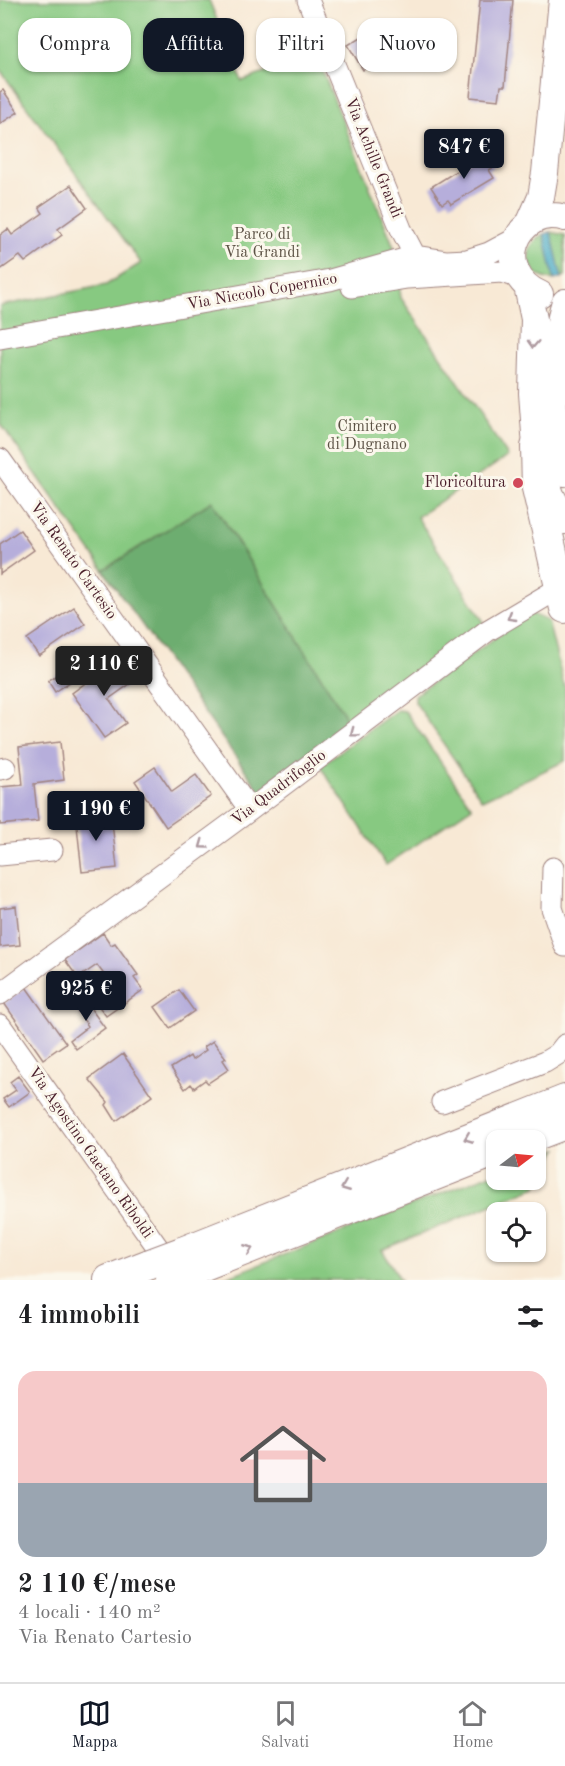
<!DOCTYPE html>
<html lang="it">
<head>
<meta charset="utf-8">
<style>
  body { margin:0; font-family:"Old Standard TT",serif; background:#f2f2f2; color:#202124; height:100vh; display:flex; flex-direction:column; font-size:22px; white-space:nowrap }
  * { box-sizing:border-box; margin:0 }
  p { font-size:20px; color:#757577 }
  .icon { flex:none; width:33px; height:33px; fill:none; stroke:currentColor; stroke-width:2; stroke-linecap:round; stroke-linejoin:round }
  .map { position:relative; height:1280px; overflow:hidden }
  .sheet { display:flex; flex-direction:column; background:#fff; flex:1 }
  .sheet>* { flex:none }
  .hud { position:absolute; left:18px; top:18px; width:530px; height:54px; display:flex; gap:12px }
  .needle { width:39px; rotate:74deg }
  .controls { position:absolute; left:486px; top:1130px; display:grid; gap:12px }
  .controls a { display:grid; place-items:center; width:60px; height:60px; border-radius:12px; background:#fff; box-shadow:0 2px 4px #0004; font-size:30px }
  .price { position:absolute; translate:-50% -51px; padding:0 14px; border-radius:6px; background:#111827; color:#fff; font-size:20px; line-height:39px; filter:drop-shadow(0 2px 3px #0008) }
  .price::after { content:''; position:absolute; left:50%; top:36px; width:18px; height:14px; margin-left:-9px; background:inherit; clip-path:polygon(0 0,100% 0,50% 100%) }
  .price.selected { background:#222; color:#fff }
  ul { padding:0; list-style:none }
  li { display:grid; align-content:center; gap:12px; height:318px; padding:0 18px }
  li span { display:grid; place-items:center; height:186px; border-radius:18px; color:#555 }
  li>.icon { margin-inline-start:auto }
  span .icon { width:108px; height:108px; fill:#fffc; stroke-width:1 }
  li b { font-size:26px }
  h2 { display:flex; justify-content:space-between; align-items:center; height:72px; padding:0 18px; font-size:26px }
  .tag { padding:0 21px; border-radius:18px; background:#fff; box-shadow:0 2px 4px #0004; font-size:21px; line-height:54px }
  .tag.selected { background:#111827; color:#fff }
  .dock { display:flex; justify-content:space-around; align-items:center; height:84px; border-top:2px solid #e0e0e0; background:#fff; font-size:16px; color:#757577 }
  .dock a { display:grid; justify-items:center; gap:3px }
  .dock .selected { color:#111827 }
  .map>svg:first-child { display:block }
  .green { fill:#87c981; stroke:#687456; stroke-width:1.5 }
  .forest { fill:#6dad6f; stroke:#5c664d; stroke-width:1.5 }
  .water { fill:#46aac6; stroke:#486478; stroke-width:1.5 }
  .building { fill:#b6aedb }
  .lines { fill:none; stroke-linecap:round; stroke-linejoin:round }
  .minor-casing { stroke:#a18480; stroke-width:23 }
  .major-casing { stroke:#a18480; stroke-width:28 }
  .highway-casing { stroke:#a18480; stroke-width:32 }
  .minor { stroke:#fff; stroke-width:21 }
  .major { stroke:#fff; stroke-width:26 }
  .highway { stroke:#fff; stroke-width:30 }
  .highway-bridge-casing { stroke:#a18480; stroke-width:32; stroke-linecap:butt }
  .highway-bridge { stroke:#fff; stroke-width:30 }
  .oneway { stroke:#ae9aa0 }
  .poi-dot { fill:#d1495b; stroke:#fbf7ec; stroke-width:2 }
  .labels { text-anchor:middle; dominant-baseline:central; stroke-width:6; stroke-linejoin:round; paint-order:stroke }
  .street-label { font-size:16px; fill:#4a1f2b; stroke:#fbf7ec }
  .park-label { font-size:16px; fill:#5c5245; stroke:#fbf7ec }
  .poi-label { font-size:16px; fill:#4a1f2b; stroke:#fbf7ec; text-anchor:end }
</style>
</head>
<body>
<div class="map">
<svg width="565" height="1280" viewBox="0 0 565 1280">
  <rect width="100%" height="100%" fill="#fbf7ec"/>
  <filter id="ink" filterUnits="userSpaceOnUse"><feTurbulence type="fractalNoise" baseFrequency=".0167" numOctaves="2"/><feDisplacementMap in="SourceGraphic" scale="12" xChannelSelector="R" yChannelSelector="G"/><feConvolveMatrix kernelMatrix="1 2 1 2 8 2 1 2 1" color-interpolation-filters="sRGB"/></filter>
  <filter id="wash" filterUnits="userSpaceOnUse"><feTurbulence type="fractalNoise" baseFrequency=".008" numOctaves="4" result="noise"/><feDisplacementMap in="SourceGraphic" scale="24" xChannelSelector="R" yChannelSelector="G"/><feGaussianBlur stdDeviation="1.35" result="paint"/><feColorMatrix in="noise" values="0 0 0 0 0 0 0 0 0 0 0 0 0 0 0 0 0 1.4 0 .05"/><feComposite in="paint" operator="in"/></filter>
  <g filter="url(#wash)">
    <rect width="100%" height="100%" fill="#f8e9d5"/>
    <path class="green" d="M0 0H209L242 81 316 55 394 247 401 298 508 456 417 517 484 622 262 794 0 423V306L106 285 141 263 0 70Z
      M551 232 565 235V276C532 293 511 242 551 232Z
      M530 613 548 621 565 689V761L482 800 415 702V695Z
      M397 710 405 711 472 807 386 865 320 766Z
      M558 1149 536 1187 382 1250 401 1280H219L496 1172V1179H536V1157Z"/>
    <path class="forest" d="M212 501 352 727 262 794 103 570Z"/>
    <path class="water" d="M551 232 562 278 554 280 544 234Z"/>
    <g id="blocks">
      <path class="building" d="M480 0H513L505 86H501L499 100 470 97Z
        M387 21 391 28 380 35 391 53 363 70 348 45Z
        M3 90 18 112 0 124V92Z
        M485 153 494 167 489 170 494 178 451 204 448 200 442 204 431 187Z
        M71 185 87 208 58 229 62 235 25 262 20 256 0 270V235L8 229 12 235 43 213 39 207Z
        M20 530 34 550 0 574V544Z
        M74 607 85 624 39 656 27 639Z
        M81 658 89 669 55 692 48 681Z
        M118 659 134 681 109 699 126 723 104 738 72 693Z
        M60 742 64 780 34 784 38 821 0 825V787L23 785 19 747Z
        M155 767 172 792 196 775 211 796 166 827 135 781Z
        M111 813 117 868 82 872 76 817Z
        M16 906 20 945 0 947V908Z
        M103 933 111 945 115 943 138 975 134 978 143 990 106 1016 92 997 111 984 97 965 78 978 65 960Z
        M26 987 66 1043 43 1059 4 1003Z
        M179 990 194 1011 170 1028 155 1007Z
        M80 994 105 1028 76 1049 70 1040 88 1026 70 1001Z
        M213 1041 226 1058 223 1060 229 1069 208 1083 205 1080 194 1088 191 1084 185 1089 171 1068 190 1056 192 1060 206 1050 204 1047Z
        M123 1054 152 1096 116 1121 106 1105 108 1102 89 1079Z
        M18 1076 30 1092 9 1107 3 1099 16 1090 10 1082Z"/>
    </g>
  </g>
  <g filter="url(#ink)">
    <use href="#blocks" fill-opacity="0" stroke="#a18480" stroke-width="1.5"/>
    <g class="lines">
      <defs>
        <path id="minor" d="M308 0 401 229 415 256 418 268
          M352 287 407 278 502 272 518 277
          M0 338 330 280 415 256 447 261 467 260 489 253 517 238
          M0 459 250 810
          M0 769 5 768
          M0 855 52 850
          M553 868 552 908 565 946
          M0 994 250 810 487 631 561 587
          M0 1025 173 1269
          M442 1102 545 1062 558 1054 565 1045"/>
        <path id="major" d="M530 222 541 197 545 173 562 0
          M527 286 534 319 532 393 536 447 551 495 565 521
          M540 294C491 273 515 204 565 218
          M565 302C559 318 558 336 556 353 552 396 552 431 565 473"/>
        <path id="highway" d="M557 349 565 387
          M536 447 537 488 565 608
          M523 1140 565 1124
          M182 1252 565 1100
          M194 1270 496 1151
          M109 1280 150 1264"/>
      </defs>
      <use href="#minor" class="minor-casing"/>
      <use href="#major" class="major-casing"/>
      <use href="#highway" class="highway-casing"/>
      <use href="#minor" class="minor"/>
      <use href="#major" class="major"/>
      <use href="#highway" class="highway"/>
      <defs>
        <path id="highway-bridge" d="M150 1264 182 1252
          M171 1280 194 1270"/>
      </defs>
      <use href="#highway-bridge" class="highway-bridge-casing"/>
      <use href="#highway-bridge" class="highway-bridge"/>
    </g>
    <defs><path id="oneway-chevron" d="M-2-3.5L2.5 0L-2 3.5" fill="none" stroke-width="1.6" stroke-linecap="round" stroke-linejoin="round" transform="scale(1.5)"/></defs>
    <g class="oneway">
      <use href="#oneway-chevron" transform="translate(533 344) rotate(93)"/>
      <use href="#oneway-chevron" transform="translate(511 617) rotate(149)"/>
      <use href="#oneway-chevron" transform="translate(354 733) rotate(143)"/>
      <use href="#oneway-chevron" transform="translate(203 845) rotate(144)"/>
      <use href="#oneway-chevron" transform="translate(468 1138) rotate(158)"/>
      <use href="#oneway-chevron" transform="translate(345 1187) rotate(158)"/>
      <use href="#oneway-chevron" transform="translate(249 1249) rotate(-22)"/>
    </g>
  </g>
  <circle class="poi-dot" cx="518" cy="483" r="6"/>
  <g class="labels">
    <g class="street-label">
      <text transform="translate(373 158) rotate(68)">Via Achille Grandi</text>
      <text transform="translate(262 292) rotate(-10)">Via Niccolò Copernico</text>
      <text transform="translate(73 561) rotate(55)">Via Renato Cartesio</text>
      <text transform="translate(279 788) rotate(-37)">Via Quadrifoglio</text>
      <text transform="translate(90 1153) rotate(55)">Via Agostino Gaetano Riboldi</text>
    </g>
    <g class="park-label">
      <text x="262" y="235">Parco di<tspan x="262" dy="18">Via Grandi</tspan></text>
      <text x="367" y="427">Cimitero<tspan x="367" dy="18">di Dugnano</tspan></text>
    </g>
    <g class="poi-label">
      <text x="506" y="483">Floricoltura</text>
    </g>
  </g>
</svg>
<div class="controls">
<a><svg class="needle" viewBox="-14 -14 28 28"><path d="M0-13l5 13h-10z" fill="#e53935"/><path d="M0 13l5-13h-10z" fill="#757577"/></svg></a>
<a><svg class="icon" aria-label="locate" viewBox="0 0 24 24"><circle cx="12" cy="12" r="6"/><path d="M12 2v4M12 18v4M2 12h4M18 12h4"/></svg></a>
</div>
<b class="price" style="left:464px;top:180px">847 €</b>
<b class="price selected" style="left:104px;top:697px">2 110 €</b>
<b class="price" style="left:96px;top:842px">1 190 €</b>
<b class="price" style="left:86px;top:1022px">925 €</b>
<div class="hud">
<a class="tag">Compra</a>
<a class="tag selected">Affitta</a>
<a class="tag">Filtri</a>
<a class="tag">Nuovo</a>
</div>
</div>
<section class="sheet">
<h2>4 immobili<svg class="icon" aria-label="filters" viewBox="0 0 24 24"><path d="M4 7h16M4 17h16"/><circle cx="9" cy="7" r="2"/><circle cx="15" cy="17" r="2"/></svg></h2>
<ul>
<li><span style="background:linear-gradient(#f6c9c9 60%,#9aa5b1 0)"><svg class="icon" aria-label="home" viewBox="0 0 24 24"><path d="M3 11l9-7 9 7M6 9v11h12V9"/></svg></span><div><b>2 110 €/mese</b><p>4 locali · 140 m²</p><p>Via Renato Cartesio</p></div></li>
</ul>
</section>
<nav class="dock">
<a class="selected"><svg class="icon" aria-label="map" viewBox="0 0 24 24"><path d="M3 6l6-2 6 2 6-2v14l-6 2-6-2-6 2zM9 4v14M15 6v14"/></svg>Mappa</a>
<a><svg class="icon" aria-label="saved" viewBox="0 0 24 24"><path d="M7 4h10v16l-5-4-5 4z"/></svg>Salvati</a>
<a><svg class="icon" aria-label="home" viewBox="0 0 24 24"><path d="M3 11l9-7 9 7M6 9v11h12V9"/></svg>Home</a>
</nav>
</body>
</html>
